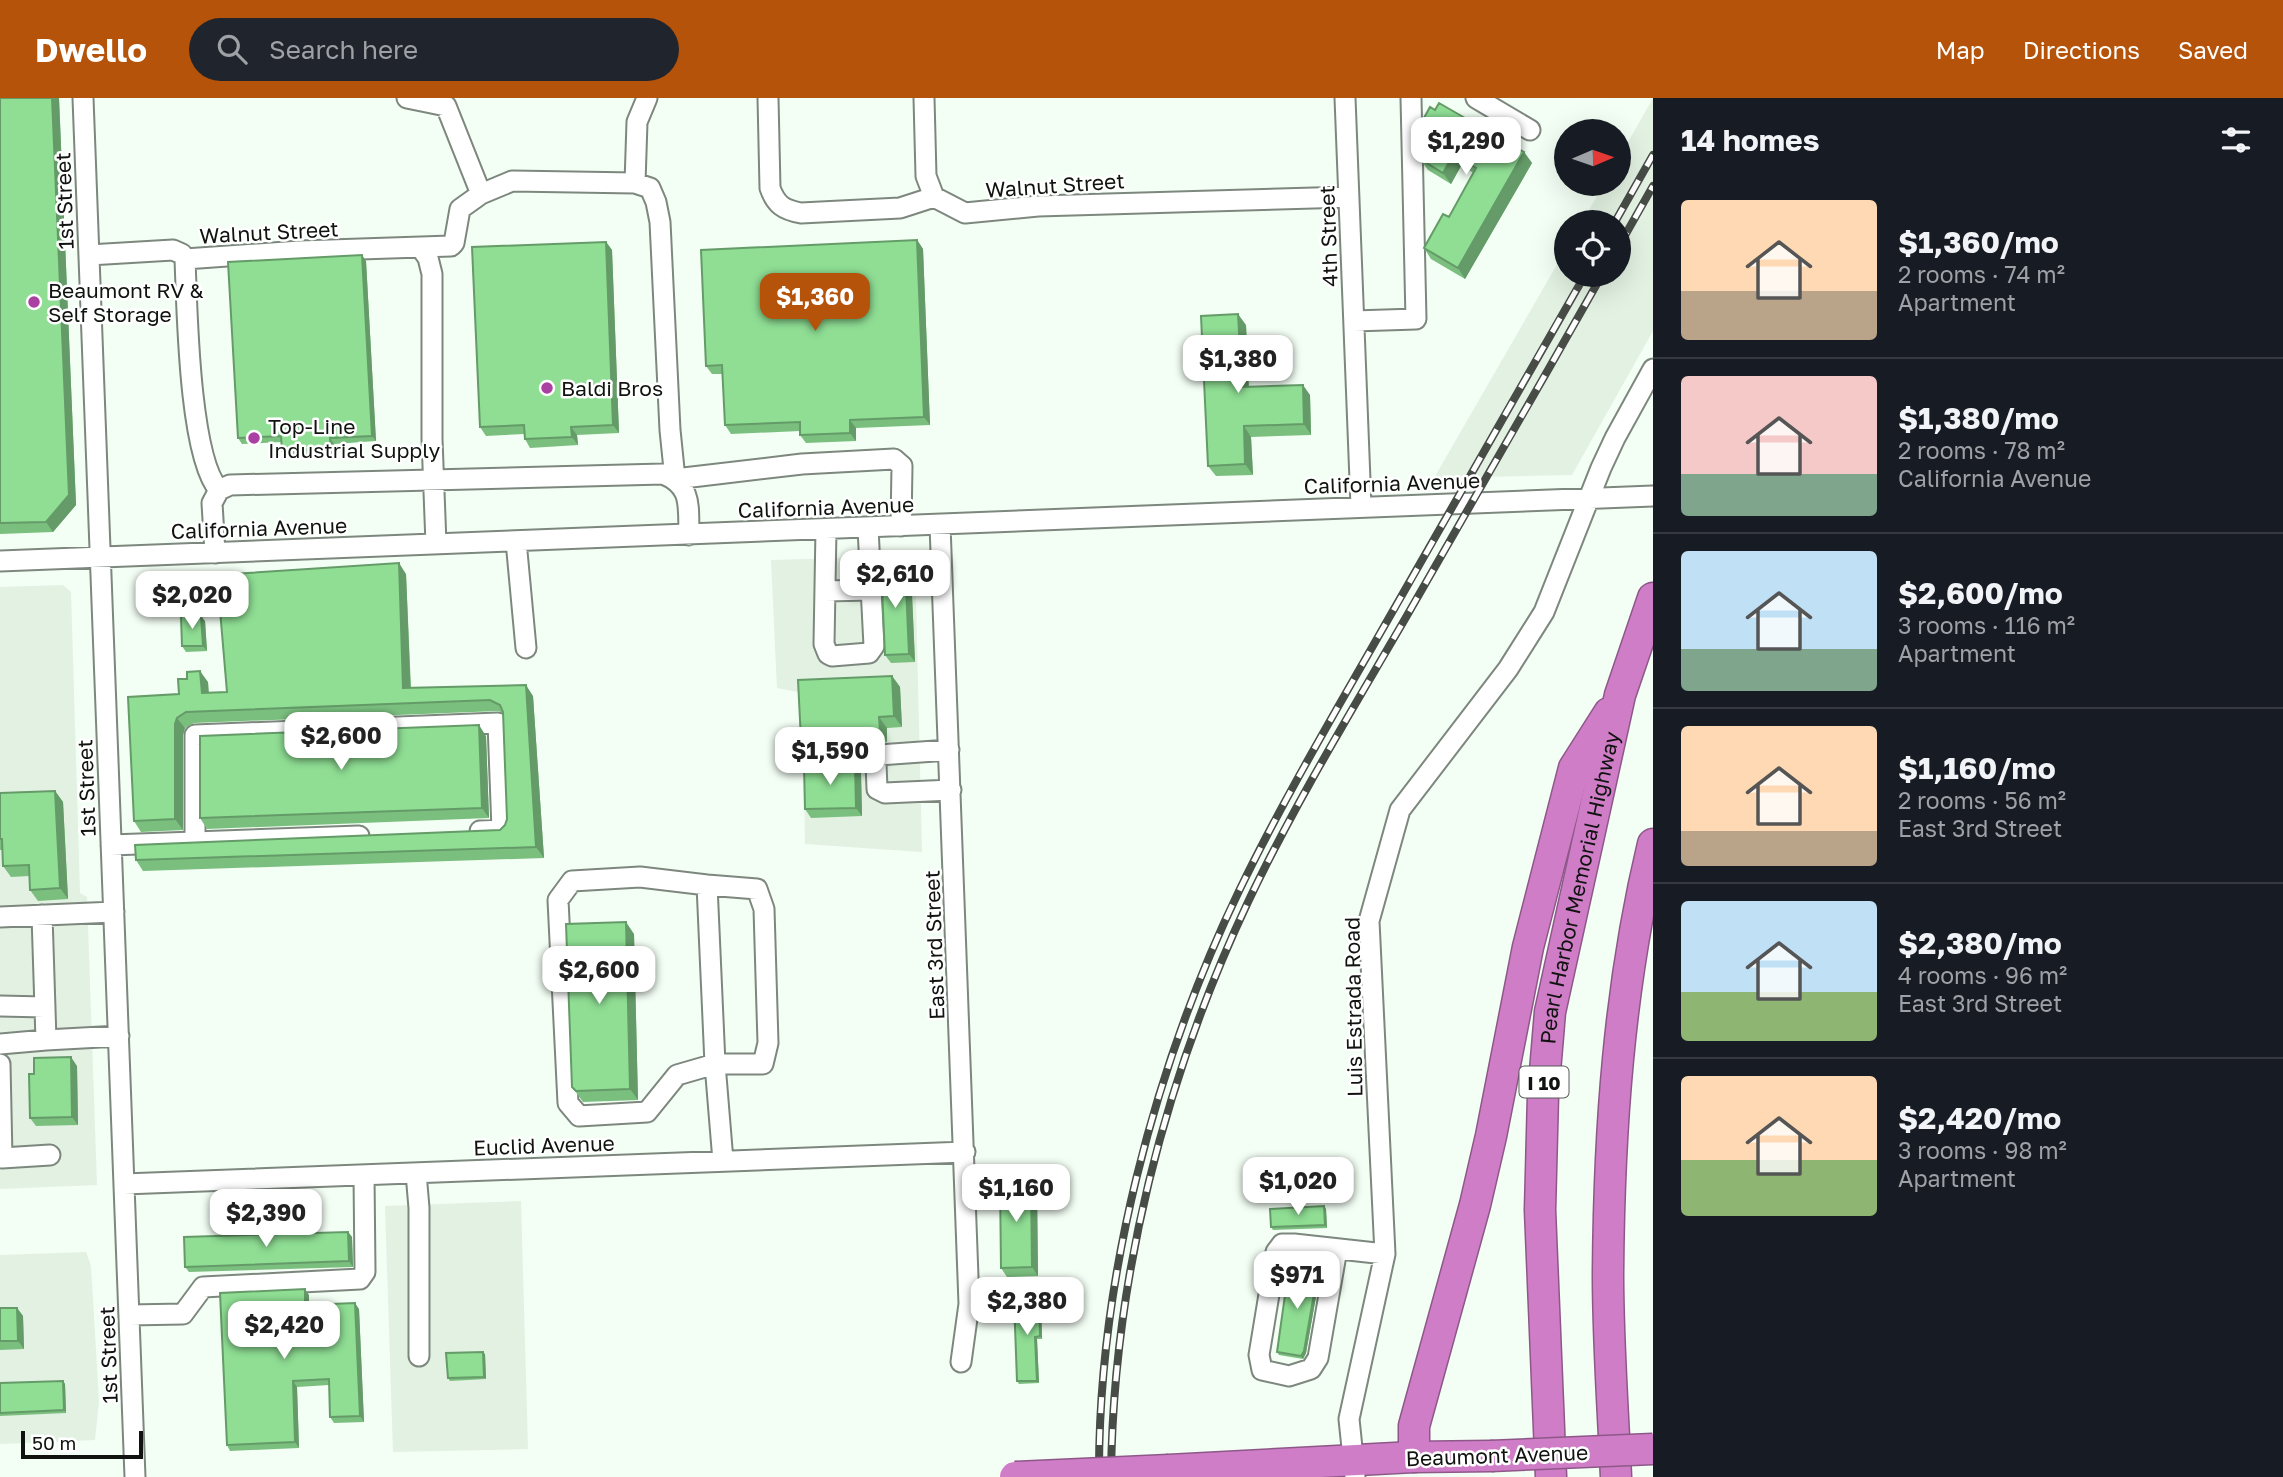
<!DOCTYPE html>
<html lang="en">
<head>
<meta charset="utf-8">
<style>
  body { margin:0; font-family:"Golos Text",sans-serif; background:#20242c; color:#f1f3f6; height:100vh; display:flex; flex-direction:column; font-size:26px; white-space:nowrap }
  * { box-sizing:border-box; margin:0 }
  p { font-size:23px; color:#9ea1a6 }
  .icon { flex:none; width:38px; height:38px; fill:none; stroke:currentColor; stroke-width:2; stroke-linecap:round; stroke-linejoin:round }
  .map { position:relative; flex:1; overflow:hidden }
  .details { display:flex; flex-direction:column; background:#171b24; width:630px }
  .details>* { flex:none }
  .needle { width:46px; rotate:88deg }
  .fabs { position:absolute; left:1554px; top:21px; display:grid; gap:14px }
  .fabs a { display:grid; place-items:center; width:77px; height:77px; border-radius:50%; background:#171b24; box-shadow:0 7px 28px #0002; font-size:35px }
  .scale { position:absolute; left:21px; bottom:18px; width:122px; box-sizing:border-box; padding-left:7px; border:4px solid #101310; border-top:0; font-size:19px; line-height:24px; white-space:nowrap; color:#101310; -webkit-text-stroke:5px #fff; paint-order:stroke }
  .price { position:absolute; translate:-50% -60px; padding:0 16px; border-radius:14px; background:#fff; color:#222; font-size:23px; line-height:46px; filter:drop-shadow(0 2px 4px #0008) }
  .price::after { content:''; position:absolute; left:50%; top:42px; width:21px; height:16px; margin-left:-10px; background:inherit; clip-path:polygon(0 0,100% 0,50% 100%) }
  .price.on { background:#b45309; color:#fff }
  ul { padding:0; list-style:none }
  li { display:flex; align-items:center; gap:21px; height:175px; padding:0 28px }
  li+li { border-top:2px solid #363941 }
  li span { display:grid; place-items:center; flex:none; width:196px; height:140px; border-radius:7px; color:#555 }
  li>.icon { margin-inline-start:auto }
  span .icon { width:84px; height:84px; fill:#fffc; stroke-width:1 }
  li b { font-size:30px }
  h2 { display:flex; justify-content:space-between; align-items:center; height:84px; padding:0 28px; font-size:30px }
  header { display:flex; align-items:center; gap:42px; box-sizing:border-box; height:98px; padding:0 35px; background:#b45309; color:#fff }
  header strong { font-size:33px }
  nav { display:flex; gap:38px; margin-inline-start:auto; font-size:24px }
  .search { width:490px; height:63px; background:#20242c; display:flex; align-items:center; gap:18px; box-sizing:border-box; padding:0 24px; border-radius:38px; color:#9ea1a6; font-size:26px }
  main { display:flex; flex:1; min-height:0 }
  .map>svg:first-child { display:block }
  .built { fill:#e2f1e2 }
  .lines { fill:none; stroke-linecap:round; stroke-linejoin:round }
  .minor-casing { stroke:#7d877e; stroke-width:23 }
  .highway-casing { stroke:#8d5888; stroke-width:33 }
  .minor { stroke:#fff; stroke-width:19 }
  .highway { stroke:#d07dc8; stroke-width:30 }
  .rail-casing { stroke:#474c47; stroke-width:8 }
  .rail { stroke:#fff; stroke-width:5; stroke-dasharray:16; stroke-linecap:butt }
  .highway-bridge-casing { stroke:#8d5888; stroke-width:33; stroke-linecap:butt }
  .highway-bridge { stroke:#d07dc8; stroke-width:30 }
  .wall { fill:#7bbf7f }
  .shaded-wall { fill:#649b68 }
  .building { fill:#8fde94; stroke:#649b68; stroke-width:2 }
  .poi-dot { fill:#a940a2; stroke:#fff; stroke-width:2.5 }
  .labels { text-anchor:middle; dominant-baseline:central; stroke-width:5; stroke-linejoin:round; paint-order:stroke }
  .shield { fill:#fff; stroke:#585a58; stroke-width:2 }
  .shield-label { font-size:19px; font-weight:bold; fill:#101310 }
  .street-label { font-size:21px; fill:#101310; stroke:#fff }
  .poi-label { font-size:21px; fill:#101310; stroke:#fff; text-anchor:start }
</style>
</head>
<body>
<header>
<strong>Dwello</strong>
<div class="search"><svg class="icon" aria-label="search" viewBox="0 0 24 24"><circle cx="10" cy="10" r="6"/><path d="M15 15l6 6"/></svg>Search here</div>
<nav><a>Map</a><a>Directions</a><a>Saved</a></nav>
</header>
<main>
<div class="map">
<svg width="1653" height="1379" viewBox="0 0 1653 1379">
  <rect width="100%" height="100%" fill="#f3fef4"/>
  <path class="built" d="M1653 0V233L1572 377 1434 380 1566 151V177H1619V124H1582L1604 86H1619V60Z
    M915 458 922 754 805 746 803 595 777 590 771 462Z
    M63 487 71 494 80 795 87 799 97 1087 0 1091V489Z
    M521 1103 528 1351 393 1354 385 1108Z
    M86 1154 91 1168 99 1303 95 1342 0 1346V1157Z"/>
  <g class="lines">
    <defs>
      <path id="minor" d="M83 0 135 1379
        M407 0 446 8 481 96
        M768 0 770 90C776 107 784 112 801 115L900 110 934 99 965 115 1038 108 1349 99
        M924 0 926 78 934 99
        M1345 0 1361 408
        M1476 0 1530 32
        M635 85 637 24 647 0
        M421 150 428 160 432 176V341L436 446
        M89 157 173 152 182 156 185 161 300 153 451 148 454 145 460 111 481 96 512 83 635 85 650 90 656 104 660 124 670 332 675 381 802 366 894 361 902 368 901 428
        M185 161C187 210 189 359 219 392
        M1354 223 1416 221 1411 0
        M940 427 969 1206 961 1264
        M826 431 824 546 828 556 832 558 869 555 874 548 868 430
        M516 443 526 550
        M215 455 212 405 219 392 230 387 663 376C693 388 688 409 689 437
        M0 463 1653 398
        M825 493 871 492
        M949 652 879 657 876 665 877 691 885 695 951 692
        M195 744V637L498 625 502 732 480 733
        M111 747 359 738
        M707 787 757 791 764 811 768 945 763 966H715L677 977 647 1014 579 1018 568 1005 558 802 572 783 640 779 707 787 715 966 723 1063
        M42 817 46 942 119 938
        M0 819 114 814
        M0 908 45 909
        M0 946 46 942
        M0 966 2 1060 50 1057
        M416 1075 419 1110V1258
        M124 1086 965 1054
        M1337 1151 1318 1260 1311 1271 1289 1278 1262 1272 1259 1257 1276 1154 1282 1146H1294L1385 1156
        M129 1217 183 1216 203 1189 360 1181 365 1174 364 1077
        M1355 1379 1349 1321 1385 1156 1369 823 1400 712 1508 571 1544 514 1601 370 1615 340 1653 271"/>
      <g id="highway">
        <path d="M1414 1359V1328L1475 1107 1491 1038 1528 849 1574 670 1609 615"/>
        <path d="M1169 1372 1414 1359 1491 1358"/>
        <path id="s1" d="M1551 1379 1540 1112 1543 997 1550 914 1620 597 1653 500"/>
        <path d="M1616 1379C1613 1312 1608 1244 1608 1177 1609 1032 1619 887 1653 746"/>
      </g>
    </defs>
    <use href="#minor" class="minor-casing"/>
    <use href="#highway" class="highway-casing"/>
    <use href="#minor" class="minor"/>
    <use href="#highway" class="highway"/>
    <defs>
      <path id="rail" d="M1615 124 1653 57
        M1619 148 1653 88
        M1099 1379C1098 1183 1154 969 1239 793 1282 704 1333 618 1382 532 1450 414 1517 295 1585 177
        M1111 1379C1113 1182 1164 982 1248 804 1294 707 1351 614 1405 521 1471 406 1537 292 1602 177"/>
    </defs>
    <use href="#rail" class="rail-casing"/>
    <use href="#rail" class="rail"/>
    <defs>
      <path id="highway-bridge" d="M1491 1358 1653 1351
        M1015 1379 1169 1372"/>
    </defs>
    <use href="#highway-bridge" class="highway-bridge-casing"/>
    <use href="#highway-bridge" class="highway-bridge"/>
  </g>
  <path class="wall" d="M0 0H59L76 407 53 434 0 436Z
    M1420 27 1524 54 1532 65 1465 181 1431 161 1424 150 1449 119 1474 75 1461 68 1451 86 1428 72 1420 61 1427 49 1421 41 1425 34Z
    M917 142 923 151 930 327 856 330V343L806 345 800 337V333L731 336 725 327 723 276H712L706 268Z
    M606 144 612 152 619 335 577 337 578 347 530 350 525 341 524 336 486 338 480 329Z
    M366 163 376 343 334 346 335 356 286 358 282 353 281 344 242 346 238 340Z
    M1246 227 1249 289 1310 297 1311 337 1251 339 1253 377 1216 378 1208 368Z
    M905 466 911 474 915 564 891 565 885 557Z
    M406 476 411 590 533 598 544 760 143 773 136 762 500 732 505 727 507 721 503 615 498 613 194 625 185 630 183 637V732L141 734 134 723 179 596 208 584 209 595 227 594Z
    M205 523 207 553 186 554 182 548Z
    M892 578 900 589 902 629 887 630V644L877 645 869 650 809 653 801 642Z
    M486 638 489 720 207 731 200 720Z
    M861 675 862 718 811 720 805 711Z
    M55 693 63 704 68 801 38 803 30 792 29 778 11 779 3 768V752H0V695Z
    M634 836 638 1002 583 1004 572 989Z
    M77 968 78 1027 36 1028 30 1020 34 976Z
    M1031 1082 1037 1091 1038 1178 1007 1179 1001 1170Z
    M1324 1108 1326 1111 1327 1130 1273 1132 1271 1129Z
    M348 1134 352 1139 353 1169 189 1174 185 1169Z
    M1318 1173 1320 1176 1306 1255 1303 1261 1279 1257 1277 1254Z
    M309 1197V1207L359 1211 364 1324 334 1325 330 1319 329 1287 297 1289 299 1350 230 1353 227 1347Z
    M1041 1203 1042 1241H1037L1039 1285 1019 1286 1017 1283Z
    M0 1210H17L23 1218 24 1251 0 1252Z
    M485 1256 486 1281 450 1283 448 1280Z
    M63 1283 65 1286 66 1315 0 1318V1285Z"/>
  <path class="shaded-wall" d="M52 0H59L76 407 53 434 46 424Z
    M1524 54 1532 65 1465 181 1458 170Z
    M1453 57 1461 68 1451 86 1443 75Z
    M917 142 923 151 930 327 924 319Z
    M606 144 612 152 619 335 613 327Z
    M362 157 366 163 376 343 372 338Z
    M1238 216 1246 227 1249 300 1242 289Z
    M1303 287 1310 297 1311 337 1304 326Z
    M850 322 856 330V343L850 335Z
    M1244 328 1251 339 1253 377 1245 366Z
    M571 329 577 337 578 347 572 339Z
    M330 340 334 346 335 356 331 350Z
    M399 465 406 476 411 601 403 590Z
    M905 466 911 474 915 564 909 556Z
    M201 518 205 523 207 553 203 548Z
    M200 573 208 584 209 606 202 595Z
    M892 578 900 589 902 629 894 618Z
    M526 587 533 598 544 760 536 749Z
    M879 619 887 630V644L880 633Z
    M177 620 185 630 183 637V732L175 721V626Z
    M479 627 486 638 489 720 482 710Z
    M855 667 861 675 862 718 856 710Z
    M55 693 63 704 68 801 60 790Z
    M626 824 634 836 638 1002 630 991Z
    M71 959 77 968 78 1027 72 1019Z
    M1031 1082 1037 1091 1038 1178 1032 1169Z
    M1324 1108 1326 1111 1327 1130 1325 1127Z
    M348 1134 352 1139 353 1169 349 1163Z
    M1318 1173 1320 1176 1306 1255 1303 1261 1301 1258Z
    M305 1191 309 1197V1213L305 1207Z
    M1039 1200 1041 1203 1042 1241 1040 1238Z
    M355 1205 359 1211 364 1324 360 1318Z
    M17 1210 23 1218 24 1251 18 1243Z
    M1035 1239 1037 1241 1039 1285 1037 1283Z
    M483 1254 485 1256 486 1281 484 1279Z
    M63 1283 65 1286 66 1315 64 1312Z
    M293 1283 297 1289 299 1350 295 1344Z"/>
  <path class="building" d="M0 0H52L69 397 46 424 0 425Z
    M1439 5 1524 54 1458 170 1424 150 1443 116 1449 119 1476 70 1453 57 1443 75 1420 61 1429 46 1421 41 1427 31 1420 27 1430 9 1435 12Z
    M917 142 924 319 850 322V335L800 337V324L725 327 722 267 706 268 701 152Z
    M606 144 613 327 571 329 572 339 525 341 524 327 480 329 472 149Z
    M362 157 372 338 330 340 331 350 282 353 281 338 238 340 228 164Z
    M1238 216 1242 289 1303 287 1304 326 1244 328 1245 366 1208 368 1201 218Z
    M399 465 403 590 526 587 536 749 136 762 135 747 500 732 505 727 507 721 503 614 500 607 490 602 186 614 177 620 175 626V721L134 723 128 599 179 596 178 581H187V574L200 573 202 595 227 594 217 477Z
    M905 466 909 556 885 557 881 467Z
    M181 518H201L203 548H182Z
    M892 578 894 618 879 619 880 633 870 634 862 639 801 642 798 582Z
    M479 627 482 710 200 720V638Z
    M855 667 856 710 805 711 804 668Z
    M55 693 60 790 30 792 29 767 3 768 2 741H0V695Z
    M626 824 630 991 576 993 572 989 566 826Z
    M71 959 72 1019 30 1020 29 976H34V960Z
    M1000 1082H1031L1032 1169 1001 1170Z
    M1324 1108 1325 1127 1271 1129 1270 1111Z
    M348 1134 349 1163 185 1169 184 1139Z
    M1289 1169 1318 1173 1304 1253 1301 1258 1277 1254Z
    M305 1191V1207L355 1205 360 1318 330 1319 329 1281 293 1283 295 1344 227 1347 220 1195Z
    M1039 1200 1040 1238 1035 1239 1037 1283H1017L1014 1201Z
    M0 1210H17L18 1243H0Z
    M483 1254 484 1279 448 1280 446 1255Z
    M63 1283 64 1312 0 1315V1285Z"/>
  <g class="poi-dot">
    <circle cx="34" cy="204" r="7"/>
    <circle cx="547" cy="290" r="7"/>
    <circle cx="254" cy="340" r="7"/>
  </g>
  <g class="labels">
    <rect class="shield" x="1519.5" y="968.5" width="49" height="31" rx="5"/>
    <g class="shield-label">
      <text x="1544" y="984">I 10</text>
    </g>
    <g class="street-label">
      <text transform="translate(1055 87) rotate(-4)">Walnut Street</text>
      <text transform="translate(64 103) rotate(-92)">1st Street</text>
      <text transform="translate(269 134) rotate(-3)">Walnut Street</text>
      <text transform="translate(1328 138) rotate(-92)">4th Street</text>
      <text transform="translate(1392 385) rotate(-2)">California Avenue</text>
      <text transform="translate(826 409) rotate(-2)">California Avenue</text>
      <text transform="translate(259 430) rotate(-2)">California Avenue</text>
      <text transform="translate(86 690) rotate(-92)">1st Street</text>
      <text stroke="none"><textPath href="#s1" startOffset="593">Pearl Harbor Memorial Highway</textPath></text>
      <text transform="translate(934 847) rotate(-92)">East 3rd Street</text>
      <text transform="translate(1353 909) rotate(-91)">Luis Estrada Road</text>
      <text transform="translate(544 1047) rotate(-2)">Euclid Avenue</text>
      <text transform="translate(108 1257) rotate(-92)">1st Street</text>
      <text transform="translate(1497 1357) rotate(-2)">Beaumont Avenue</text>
    </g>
    <g class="poi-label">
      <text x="48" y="192">Beaumont RV &amp;<tspan x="48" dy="24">Self Storage</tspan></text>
      <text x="561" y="290">Baldi Bros</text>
      <text x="268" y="328">Top-Line<tspan x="268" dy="24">Industrial Supply</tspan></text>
    </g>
  </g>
</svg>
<div class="fabs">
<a><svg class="needle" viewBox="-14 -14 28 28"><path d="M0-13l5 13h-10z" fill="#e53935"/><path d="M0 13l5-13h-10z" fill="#9ea1a6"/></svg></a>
<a><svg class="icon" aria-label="locate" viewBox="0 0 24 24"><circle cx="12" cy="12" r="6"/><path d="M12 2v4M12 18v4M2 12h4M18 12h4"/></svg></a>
</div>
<div class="scale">50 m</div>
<b class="price" style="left:1466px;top:79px">$1,290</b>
<b class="price on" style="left:815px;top:235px">$1,360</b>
<b class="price" style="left:1238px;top:297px">$1,380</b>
<b class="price" style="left:895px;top:512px">$2,610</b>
<b class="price" style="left:192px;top:533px">$2,020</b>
<b class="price" style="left:341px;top:674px">$2,600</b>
<b class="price" style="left:830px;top:689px">$1,590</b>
<b class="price" style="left:599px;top:908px">$2,600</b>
<b class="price" style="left:1298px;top:1119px">$1,020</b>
<b class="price" style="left:1016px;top:1126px">$1,160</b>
<b class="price" style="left:266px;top:1151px">$2,390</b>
<b class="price" style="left:1297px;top:1213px">$971</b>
<b class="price" style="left:1027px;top:1239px">$2,380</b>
<b class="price" style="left:284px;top:1263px">$2,420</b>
</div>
<section class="details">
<h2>14 homes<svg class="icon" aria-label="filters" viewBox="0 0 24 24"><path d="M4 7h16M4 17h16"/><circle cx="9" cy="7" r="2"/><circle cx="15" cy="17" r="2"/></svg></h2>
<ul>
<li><span style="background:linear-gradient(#ffd9b3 65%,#b9a48a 0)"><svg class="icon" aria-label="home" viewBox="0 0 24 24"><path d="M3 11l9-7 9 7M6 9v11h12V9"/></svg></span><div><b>$1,360/mo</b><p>2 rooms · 74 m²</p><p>Apartment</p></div></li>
<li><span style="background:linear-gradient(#f6c9c9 70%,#7fa58c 0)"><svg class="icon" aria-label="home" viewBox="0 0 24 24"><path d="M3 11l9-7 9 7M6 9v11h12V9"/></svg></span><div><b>$1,380/mo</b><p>2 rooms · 78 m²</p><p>California Avenue</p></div></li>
<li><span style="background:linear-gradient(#bfe0f5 70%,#7fa58c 0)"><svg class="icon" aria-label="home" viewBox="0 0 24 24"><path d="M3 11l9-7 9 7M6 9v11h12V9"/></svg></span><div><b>$2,600/mo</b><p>3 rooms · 116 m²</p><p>Apartment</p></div></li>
<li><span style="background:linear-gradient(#ffd9b3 75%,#b9a48a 0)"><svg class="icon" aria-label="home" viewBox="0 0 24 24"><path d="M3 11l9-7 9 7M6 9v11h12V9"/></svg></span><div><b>$1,160/mo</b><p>2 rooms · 56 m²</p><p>East 3rd Street</p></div></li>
<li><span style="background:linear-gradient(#bfe0f5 65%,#8fb573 0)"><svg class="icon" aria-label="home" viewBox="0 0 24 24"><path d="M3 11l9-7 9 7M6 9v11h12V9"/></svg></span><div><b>$2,380/mo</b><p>4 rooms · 96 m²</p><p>East 3rd Street</p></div></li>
<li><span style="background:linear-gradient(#ffd9b3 60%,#8fb573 0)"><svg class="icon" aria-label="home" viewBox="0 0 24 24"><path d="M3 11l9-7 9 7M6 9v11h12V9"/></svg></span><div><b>$2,420/mo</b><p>3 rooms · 98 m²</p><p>Apartment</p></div></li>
</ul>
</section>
</main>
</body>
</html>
